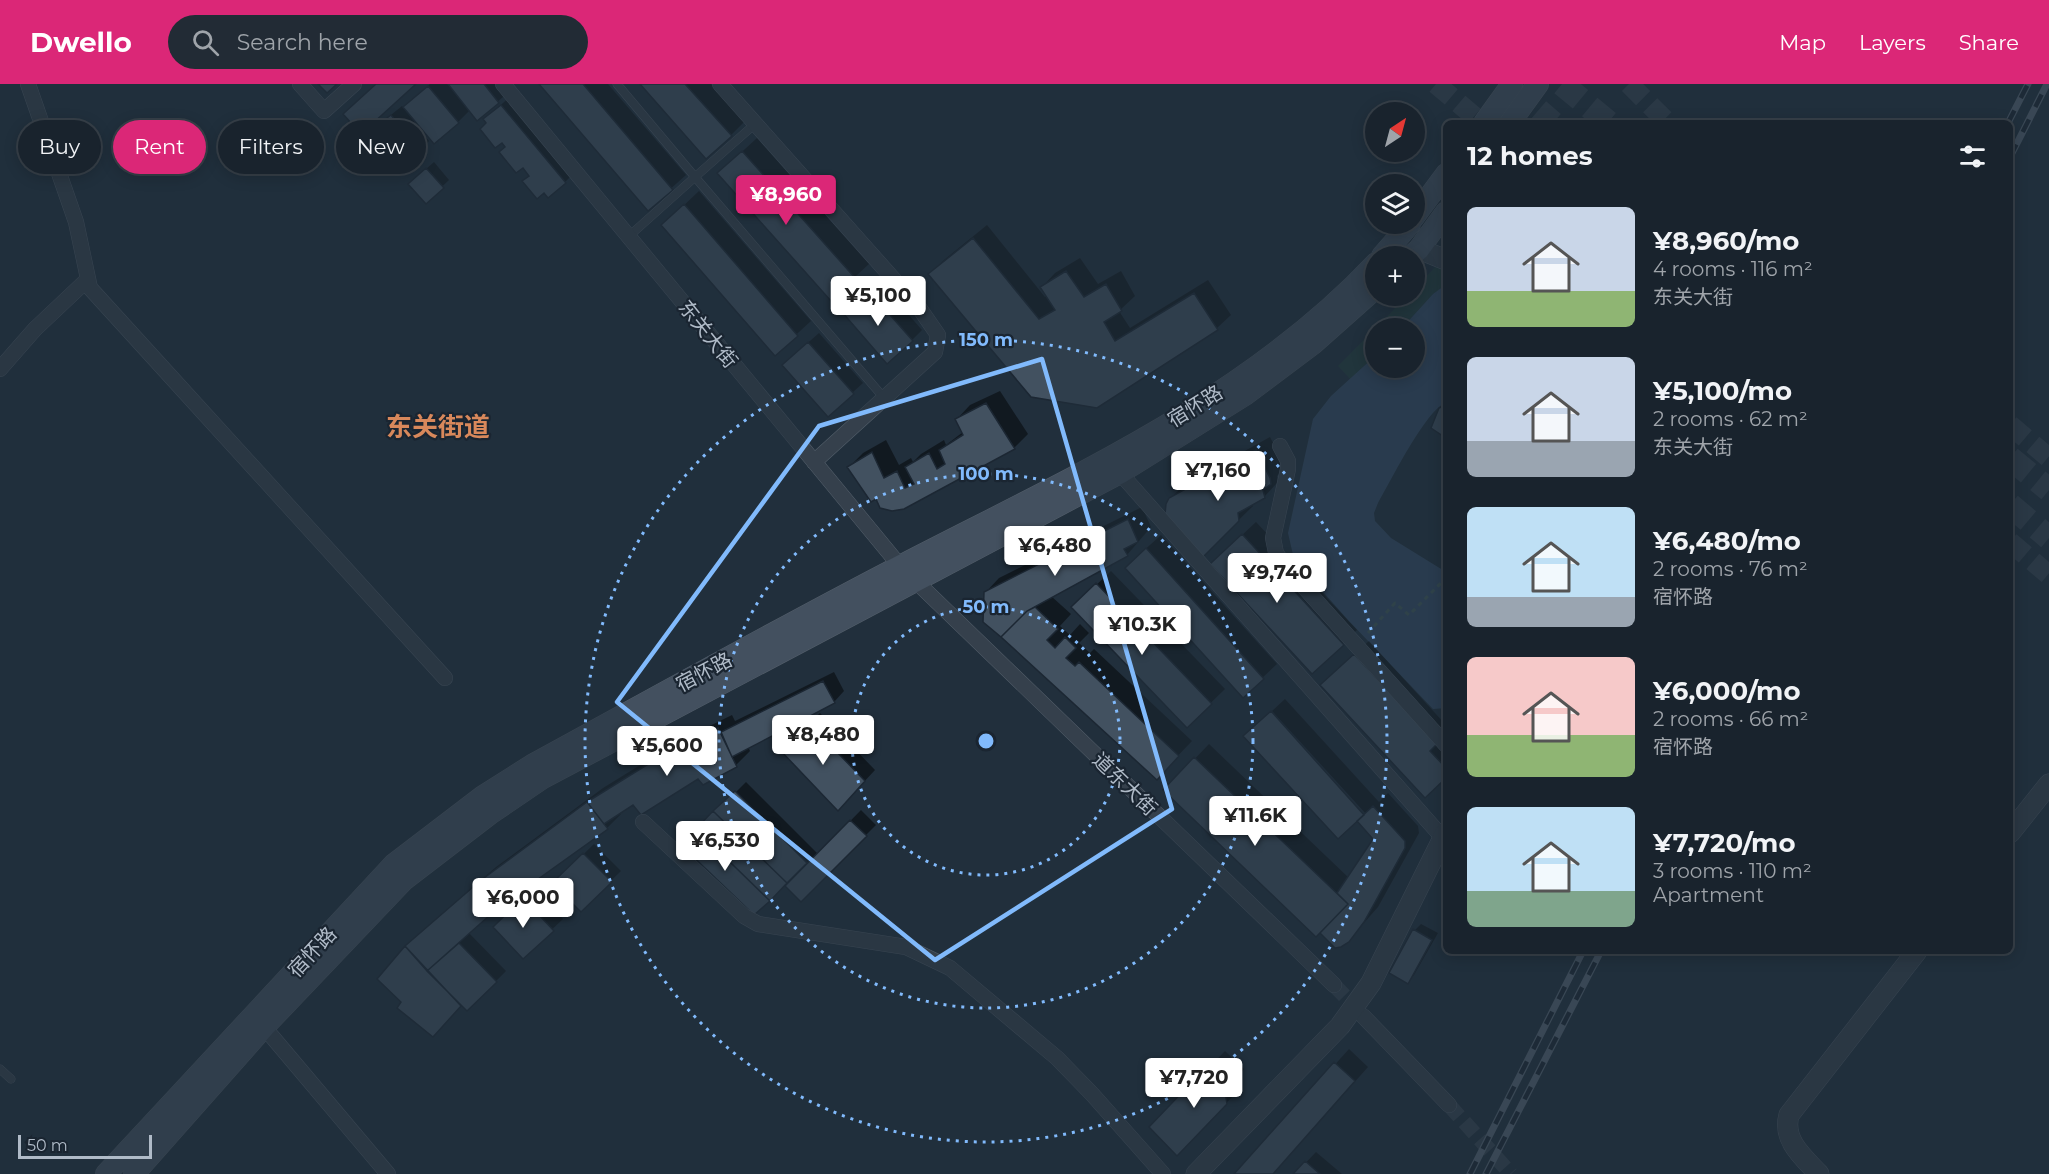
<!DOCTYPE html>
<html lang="en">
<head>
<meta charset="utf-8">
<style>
  body { margin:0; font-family:Montserrat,"Noto Sans SC",sans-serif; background:#222b35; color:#f1f3f6; height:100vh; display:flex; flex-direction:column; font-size:22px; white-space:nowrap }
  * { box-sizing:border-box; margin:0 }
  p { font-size:20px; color:#9fa4aa }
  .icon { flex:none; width:33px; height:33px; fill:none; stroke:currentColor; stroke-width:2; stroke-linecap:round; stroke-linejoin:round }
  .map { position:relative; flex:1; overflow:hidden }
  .drawer { position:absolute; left:1443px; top:36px; width:570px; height:834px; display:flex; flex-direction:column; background:#19232d; border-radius:9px; box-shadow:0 3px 15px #0003,0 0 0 2px #374049 }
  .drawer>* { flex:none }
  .hud { position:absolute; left:18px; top:36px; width:570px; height:54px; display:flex; gap:12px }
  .needle { width:39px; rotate:36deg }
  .tools { position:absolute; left:1365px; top:18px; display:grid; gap:12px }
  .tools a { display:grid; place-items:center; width:60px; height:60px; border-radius:50%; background:#19232d; box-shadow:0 3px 15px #0003,0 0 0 2px #374049; font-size:30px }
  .scale { position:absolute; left:18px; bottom:15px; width:134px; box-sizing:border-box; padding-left:6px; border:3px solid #b0bbc8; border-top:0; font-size:16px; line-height:21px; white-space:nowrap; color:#b0bbc8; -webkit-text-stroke:4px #1a2531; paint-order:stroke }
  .price { position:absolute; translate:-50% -51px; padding:0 14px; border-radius:6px; background:#fff; color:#222; font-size:20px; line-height:39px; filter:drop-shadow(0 2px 3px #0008) }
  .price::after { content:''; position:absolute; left:50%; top:36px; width:18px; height:14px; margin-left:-9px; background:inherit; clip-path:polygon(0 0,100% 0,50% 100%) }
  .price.active { background:#db2777; color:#fff }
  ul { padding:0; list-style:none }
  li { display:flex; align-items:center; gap:18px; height:150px; padding:0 24px }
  li span { display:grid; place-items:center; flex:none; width:168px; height:120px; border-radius:9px; color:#555 }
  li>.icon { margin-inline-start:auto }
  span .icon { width:72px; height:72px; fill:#fffc; stroke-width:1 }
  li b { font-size:26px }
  h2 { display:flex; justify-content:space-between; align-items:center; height:72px; padding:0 24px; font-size:26px }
  .tag { padding:0 21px; border-radius:27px; background:#19232d; box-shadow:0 3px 15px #0003,0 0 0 2px #374049; font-size:21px; line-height:54px }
  .tag.active { background:#db2777; color:#fff }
  header { display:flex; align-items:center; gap:36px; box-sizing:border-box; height:84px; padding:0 30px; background:#db2777; color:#fff }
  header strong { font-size:28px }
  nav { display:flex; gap:33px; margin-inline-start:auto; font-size:21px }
  .search { width:420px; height:54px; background:#222b35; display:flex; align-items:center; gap:15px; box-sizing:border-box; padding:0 21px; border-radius:33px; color:#9fa4aa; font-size:22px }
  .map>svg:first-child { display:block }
  .green { fill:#233c3d }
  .water { fill:#344b64 }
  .shadow { fill:#0007 }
  .building { fill:#425160; stroke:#1c2733; stroke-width:1.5 }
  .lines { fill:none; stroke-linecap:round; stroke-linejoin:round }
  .minor-tunnel { stroke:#364451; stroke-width:15; stroke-dasharray:15 8; stroke-linecap:butt }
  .tertiary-tunnel { stroke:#364451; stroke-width:20; stroke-dasharray:20 10; stroke-linecap:butt }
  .primary-tunnel { stroke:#364451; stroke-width:24; stroke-dasharray:24 12; stroke-linecap:butt }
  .service-casing { stroke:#535e6a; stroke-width:9 }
  .minor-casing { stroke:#535e6a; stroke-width:16 }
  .tertiary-casing { stroke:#535e6a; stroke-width:21 }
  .secondary-casing { stroke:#535e6a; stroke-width:22 }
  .path { stroke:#41595a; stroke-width:3; stroke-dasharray:4.5 4.5; stroke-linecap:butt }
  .service { stroke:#35404c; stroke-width:8 }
  .minor { stroke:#35404c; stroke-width:15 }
  .tertiary { stroke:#35404c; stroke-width:20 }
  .secondary { stroke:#43505f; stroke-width:21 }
  .rail-casing { stroke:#576573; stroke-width:7 }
  .rail { stroke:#1a2531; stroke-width:4.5; stroke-dasharray:14; stroke-linecap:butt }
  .marked { fill:none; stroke:#81bafc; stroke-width:4.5; stroke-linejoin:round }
  .ring { fill:none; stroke:#81bafc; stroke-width:3; stroke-dasharray:3 6 }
  .labels { text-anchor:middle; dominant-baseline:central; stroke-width:4.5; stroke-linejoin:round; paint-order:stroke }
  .street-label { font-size:20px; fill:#b0bbc8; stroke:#1a2531 }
  .district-label { font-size:26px; font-weight:bold; fill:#d8885b; stroke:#1a2531 }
  .centre { fill:#81bafc; stroke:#1a2531; stroke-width:3 }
  .ring-label { font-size:18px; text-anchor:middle; font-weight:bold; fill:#81bafc; stroke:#1a2531; stroke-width:4.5; stroke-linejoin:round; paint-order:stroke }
</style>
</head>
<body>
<header>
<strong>Dwello</strong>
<div class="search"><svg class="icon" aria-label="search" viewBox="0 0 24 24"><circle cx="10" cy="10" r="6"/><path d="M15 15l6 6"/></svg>Search here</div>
<nav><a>Map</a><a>Layers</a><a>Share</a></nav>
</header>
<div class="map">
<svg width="2049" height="1090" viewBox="0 0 2049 1090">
  <rect width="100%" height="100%" fill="#212f3c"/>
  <path class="green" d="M1438 180 1446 183V202L1433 210 1402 244H1376L1375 272 1350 295 1338 282 1407 212H1414L1415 204Z"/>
  <path class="water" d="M1444 202H1446V318C1424 329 1392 395 1378 419L1374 429 1375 437 1391 454 1446 488V624L1433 625 1348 536 1294 475 1288 449 1313 335 1331 312 1375 272 1376 284H1414V244H1402L1433 210Z"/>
  <path class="shadow" d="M430 0H502L509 8 477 35 470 26 458 38 423 45 421 47 429 57 419 67 365 52 402 22 404 24Z
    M541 0H608L686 91 648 125Z
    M642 0H711L744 38 731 51Z
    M512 11 575 88 565 98 530 91 485 35Z
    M757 54 869 180 831 215 733 76Z
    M434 78 449 96 426 118 417 93Z
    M699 107 811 237 775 270 663 141Z
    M987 141 1045 213 1047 211 1042 203 1055 189 1080 174 1098 200 1121 187 1135 212 1119 227 1130 244 1208 196 1231 231 1217 244 1097 323 930 190 944 176Z
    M879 197 922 246 912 256 854 218Z
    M819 249 863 299 852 309 794 271Z
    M1000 307 1028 350 1014 364 892 426 877 413 849 383 863 369 886 356 899 381 911 374 913 378 921 370 944 356 946 361 963 348 957 335 970 321Z
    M1270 353 1284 380V385L1277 392 1278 398 1264 413 1252 419 1253 422 1203 471 1170 415 1185 400Z
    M1142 423 1151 443 1127 471 1051 512 1071 530 1060 542 1070 551 1080 540 1089 549 1079 559 1090 569 1094 565 1192 657 1170 680 985 509 999 494Z
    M1256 438 1357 546 1312 588 1226 466Z
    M1161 451 1277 580 1243 612 1140 470Z
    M1111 487 1225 605 1187 642 1073 523Z
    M1369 557 1446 641V650L1443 652 1446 656V692L1336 587Z
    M834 588 844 607 834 618 748 663 750 667 736 681 698 693 633 719 619 728 621 730 607 744 498 822 468 848 506 887 496 897 462 920 443 941 403 918 421 848 496 783 603 704 679 657 732 631 735 637Z
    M1285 615 1379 718 1388 709 1418 742 1419 749 1378 823 1348 857 1331 859 1165 706 1209 660 1349 794 1375 755 1358 735 1245 652 1364 732 1366 730 1272 627Z
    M820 629 875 686 848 715 782 666Z
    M746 698 818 770 861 726 876 741 801 816 785 799 683 761Z
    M594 760 621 787 581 826 554 799Z
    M535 805 563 835 523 873 505 833Z
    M1421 840 1438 849 1414 891 1408 898 1415 846Z
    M1349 965 1368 983 1273 1090H1236Z
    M1225 967 1244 985 1235 997 1237 1008 1177 1070 1151 1043Z
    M1316 1068 1342 1090H1295Z"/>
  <path class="building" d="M318 0H337L327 9Z
    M376 0H416L361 50 343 30Z
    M448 0H484L499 19 477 37Z
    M539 0H583L673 106 648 127Z
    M640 0H685L732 52 706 75Z
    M428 2 459 39 434 60 403 23Z
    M501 21 566 99 548 114 544 109 537 115 522 97 529 92 523 84 516 89 499 68 505 63 502 59 495 64 480 45 486 39 483 35Z
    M391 31 420 68 392 89 363 52Z
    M742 67 856 195 831 217 717 89Z
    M426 84 444 104 426 120 408 100Z
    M684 120 798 252 775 272 661 141Z
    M973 154 1039 235 1055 226 1040 203 1066 187 1084 213 1106 200 1122 227 1104 238 1115 257 1194 209 1218 246 1097 324 1031 313 928 190Z
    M868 206 913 257 887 280 842 228Z
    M808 258 854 310 828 333 782 281Z
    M986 319 1015 365 904 425 892 427 880 424 876 415 871 418 847 383 872 368 884 394 897 387 905 404 914 400 905 383 929 369 937 385 945 380 939 366 963 351 955 335Z
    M1446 321V354L1431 344 1439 324Z
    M1256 366 1270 394 1271 400 1263 406 1265 414 1238 429 1239 437 1203 473 1165 430 1166 420 1169 414Z
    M1128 435 1138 458 1124 465 1128 472 1027 527 1001 553 983 538 984 508Z
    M1242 450 1344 561 1312 590 1210 480Z
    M1146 464 1264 595 1243 614 1125 484Z
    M1096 499 1212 620 1187 644 1071 523Z
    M1035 523 1058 545 1047 556 1055 564 1065 553 1076 564 1066 574 1075 582 1079 578 1179 672 1157 696 1001 553 1027 527Z
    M1354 570 1437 660 1430 667 1446 684V694L1425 714 1320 601Z
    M823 597 835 619 732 673 721 648Z
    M1271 627 1364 731 1338 755 1243 652Z
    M808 638 865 697 838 727 780 666Z
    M718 644 737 683 703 701 698 695 641 731 633 721 604 740 587 718 663 671Z
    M1194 673 1348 820 1316 853 1163 706Z
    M735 707 807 779 787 799 713 727Z
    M587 718 608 745 499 823 427 887 405 862 480 797Z
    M1373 722 1405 757V764L1364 838 1349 858 1341 863 1335 864 1320 849 1348 820 1337 809 1373 755 1357 737Z
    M713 727 787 799 770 817 696 745Z
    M850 736 867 752 801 818 785 802Z
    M696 745 770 817 754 831 681 761Z
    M583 769 612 798 581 828 552 799Z
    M523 814 554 847 523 875 493 843Z
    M1413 845 1432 856 1408 900 1389 889Z
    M459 859 497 898 467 927 427 887Z
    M405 862 461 922 433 953 397 924 401 918 377 895Z
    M1213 976 1235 996 1225 1008 1227 1020 1177 1072 1149 1043Z
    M1334 978 1355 997 1273 1090H1234Z
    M1305 1077 1320 1090H1293Z"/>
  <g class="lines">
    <path class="minor-tunnel" d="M1334 901 1361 929
      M1449 1021 1511 1090"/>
    <path class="tertiary-tunnel" d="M1436 0 1482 39
      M1629 0 1668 39
      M2010 341 2049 374
      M2010 458 2049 491"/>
    <path class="primary-tunnel" d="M1562 0 1609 39
      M1511 3 1553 39
      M2010 374 2049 406
      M2010 421 2049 454"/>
    <defs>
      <path id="service" d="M617 0 695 93 628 153
        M755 40 695 93 884 314
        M0 985 11 995"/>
      <path id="minor" d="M28 0 76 138 90 204 445 594
        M300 0 324 27 354 0
        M503 0 900 482 1334 901
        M720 0 920 225 938 251 935 268 814 378
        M0 285 35 245 88 195
        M1280 362 1288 377V385L1273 454 1276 469 1284 481 1446 661
        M1120 389 1443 754
        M643 738 744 832 758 840 906 863 950 884 1057 974 1092 1010 1163 1090
        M1363 932 1449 1021
        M264 943 388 1090"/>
      <path id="tertiary" d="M1419 165 1446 176
        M2010 749 2049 700
        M1196 1090 1340 942 1371 899 1446 748
        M1819 1090C1803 1073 1782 1056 1789 1031L1917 867"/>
      <path id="secondary" d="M1484 39 1512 0
        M1510 39 1538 0
        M1414 133 1446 90
        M1382 172 1410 140
        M1411 172 1419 165 1446 128
        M106 1090 394 780 483 712 532 681C655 614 778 545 902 481 1068 395 1246 317 1376 179
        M134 1090 264 943 404 796 490 730 543 694 1120 389 1245 311 1313 260 1376 204"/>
    </defs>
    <use href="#service" class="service-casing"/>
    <use href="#minor" class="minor-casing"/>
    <use href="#tertiary" class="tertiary-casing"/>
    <use href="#secondary" class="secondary-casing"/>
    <path class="path" d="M1368 549 1395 519 1409 531 1446 494"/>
    <use href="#service" class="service"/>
    <use href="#minor" class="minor"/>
    <use href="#tertiary" class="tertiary"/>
    <use href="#secondary" class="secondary"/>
    <defs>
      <path id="rail" d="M2008 39 2028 0
        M2010 73 2047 0
        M1470 1090 1583 867
        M1486 1090 1601 867"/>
    </defs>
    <use href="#rail" class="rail-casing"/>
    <use href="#rail" class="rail"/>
  </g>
  <path d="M0 0H2049V1090H0ZM1042 275 1172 725 935 876 617 618 819 342Z" fill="#212f3c" fill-opacity=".55" fill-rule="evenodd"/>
  <path class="marked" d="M1042 275 1172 725 935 876 617 618 819 342Z"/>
  <g class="ring">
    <circle cx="986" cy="657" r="134"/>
    <circle cx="986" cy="657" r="267"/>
    <circle cx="986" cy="657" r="401"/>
  </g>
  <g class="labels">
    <g class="street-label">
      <text transform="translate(708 250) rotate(51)">东关大街</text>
      <text transform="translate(1195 322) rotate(-32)">宿怀路</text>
      <text transform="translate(704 588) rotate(-28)">宿怀路</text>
      <text transform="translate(1125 700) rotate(44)">道东大街</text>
      <text transform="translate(312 868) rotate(-47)">宿怀路</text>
    </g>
    <g class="district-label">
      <text x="438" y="343">东关街道</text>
    </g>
  </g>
  <circle cx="986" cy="657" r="9" class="centre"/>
  <g class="ring-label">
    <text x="986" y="262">150 m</text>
    <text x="986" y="396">100 m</text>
    <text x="986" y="529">50 m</text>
  </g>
</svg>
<div class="tools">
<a><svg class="needle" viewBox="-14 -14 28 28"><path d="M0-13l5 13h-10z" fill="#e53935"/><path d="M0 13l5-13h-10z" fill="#9fa4aa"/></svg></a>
<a><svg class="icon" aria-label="layers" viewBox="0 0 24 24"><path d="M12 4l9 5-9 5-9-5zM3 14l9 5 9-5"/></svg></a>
<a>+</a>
<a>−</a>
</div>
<div class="scale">50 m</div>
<b class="price active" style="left:786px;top:142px">¥8,960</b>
<b class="price" style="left:878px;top:243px">¥5,100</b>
<b class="price" style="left:1218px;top:418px">¥7,160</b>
<b class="price" style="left:1055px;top:493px">¥6,480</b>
<b class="price" style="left:1277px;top:520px">¥9,740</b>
<b class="price" style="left:1142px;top:572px">¥10.3K</b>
<b class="price" style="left:823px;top:682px">¥8,480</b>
<b class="price" style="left:667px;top:693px">¥5,600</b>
<b class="price" style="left:1255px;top:763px">¥11.6K</b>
<b class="price" style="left:725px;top:788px">¥6,530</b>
<b class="price" style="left:523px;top:845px">¥6,000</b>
<b class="price" style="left:1194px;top:1025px">¥7,720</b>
<div class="hud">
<a class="tag">Buy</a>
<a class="tag active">Rent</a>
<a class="tag">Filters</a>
<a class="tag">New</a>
</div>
<section class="drawer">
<h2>12 homes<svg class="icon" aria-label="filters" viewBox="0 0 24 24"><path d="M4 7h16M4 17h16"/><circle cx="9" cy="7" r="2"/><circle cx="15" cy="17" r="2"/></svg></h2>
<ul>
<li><span style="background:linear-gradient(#c9d6e8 70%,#8fb573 0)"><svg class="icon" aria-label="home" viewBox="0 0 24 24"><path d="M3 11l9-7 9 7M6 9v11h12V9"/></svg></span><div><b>¥8,960/mo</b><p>4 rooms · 116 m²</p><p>东关大街</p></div></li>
<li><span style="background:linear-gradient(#c9d6e8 70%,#9aa5b1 0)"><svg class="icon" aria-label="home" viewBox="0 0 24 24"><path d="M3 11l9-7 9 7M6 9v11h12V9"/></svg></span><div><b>¥5,100/mo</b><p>2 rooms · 62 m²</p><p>东关大街</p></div></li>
<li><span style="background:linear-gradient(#bfe0f5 75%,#9aa5b1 0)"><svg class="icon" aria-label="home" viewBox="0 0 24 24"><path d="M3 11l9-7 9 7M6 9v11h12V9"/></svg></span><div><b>¥6,480/mo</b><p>2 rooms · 76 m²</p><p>宿怀路</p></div></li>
<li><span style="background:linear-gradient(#f6c9c9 65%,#8fb573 0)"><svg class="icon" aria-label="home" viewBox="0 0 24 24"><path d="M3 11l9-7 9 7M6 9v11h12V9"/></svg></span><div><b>¥6,000/mo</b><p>2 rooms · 66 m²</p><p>宿怀路</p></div></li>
<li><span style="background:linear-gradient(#bfe0f5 70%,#7fa58c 0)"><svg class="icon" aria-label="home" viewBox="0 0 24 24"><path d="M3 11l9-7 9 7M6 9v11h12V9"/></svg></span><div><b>¥7,720/mo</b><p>3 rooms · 110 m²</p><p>Apartment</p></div></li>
</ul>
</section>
</div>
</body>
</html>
